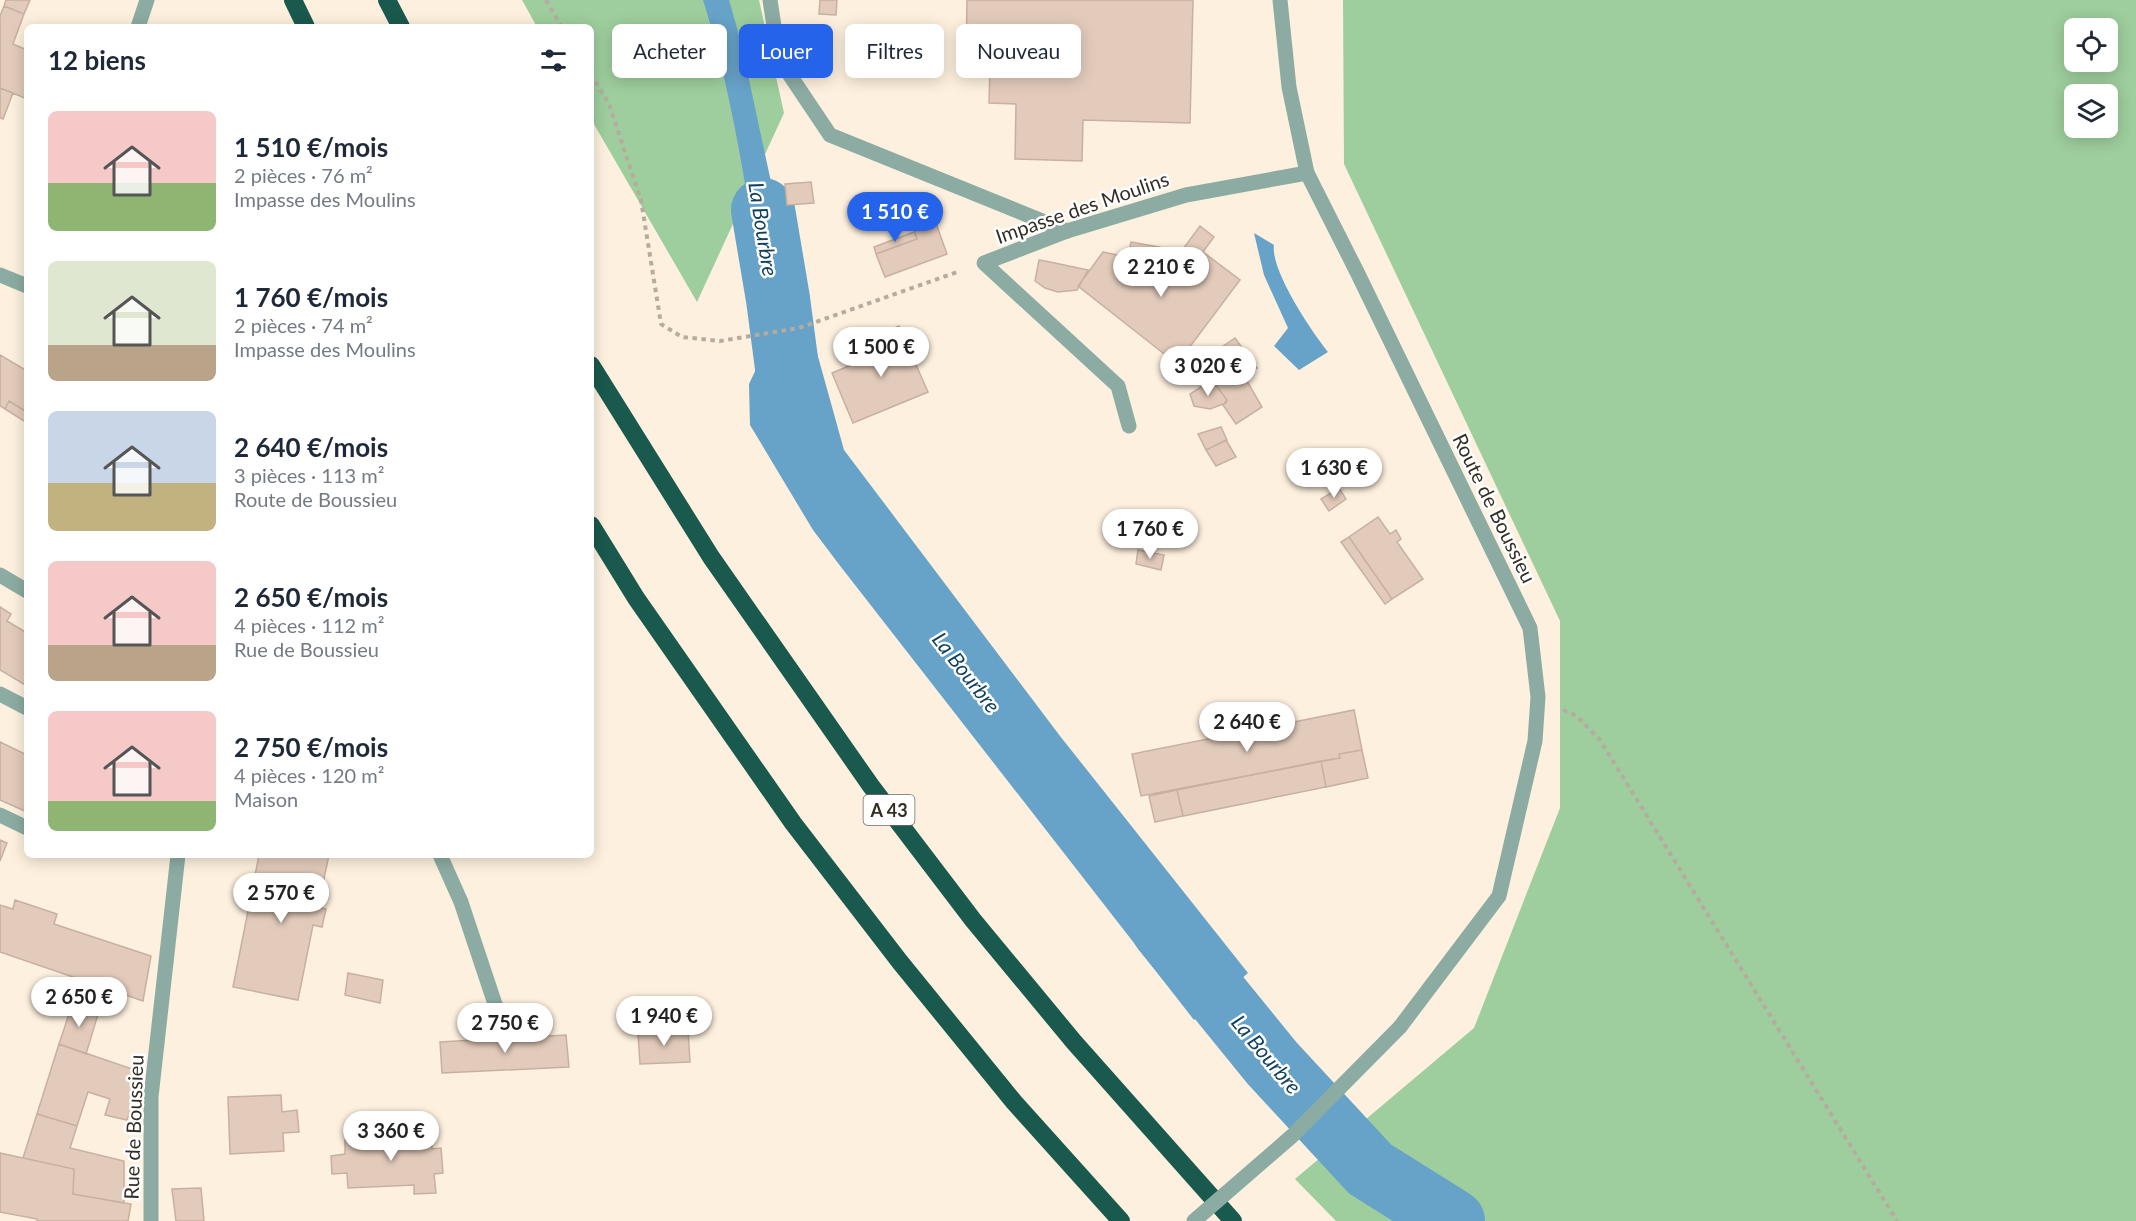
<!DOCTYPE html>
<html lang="fr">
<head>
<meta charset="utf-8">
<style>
  body { margin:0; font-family:Lato,sans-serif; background:#f6f6f7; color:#1f2937; height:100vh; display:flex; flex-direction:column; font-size:22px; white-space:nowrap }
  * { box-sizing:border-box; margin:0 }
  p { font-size:20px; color:#747a83 }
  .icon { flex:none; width:33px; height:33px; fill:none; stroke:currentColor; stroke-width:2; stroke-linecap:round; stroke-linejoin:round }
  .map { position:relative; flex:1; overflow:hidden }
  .sheet { position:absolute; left:24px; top:24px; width:570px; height:834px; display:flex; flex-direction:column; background:#fff; border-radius:9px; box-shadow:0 3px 15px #0003 }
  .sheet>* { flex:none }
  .hud { position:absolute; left:612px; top:24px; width:570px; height:54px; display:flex; gap:12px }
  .buttons { position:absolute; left:2064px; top:18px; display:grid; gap:12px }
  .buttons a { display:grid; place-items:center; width:54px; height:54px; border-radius:9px; background:#fff; box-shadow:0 3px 15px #0003; font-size:30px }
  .price { position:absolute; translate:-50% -51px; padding:0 14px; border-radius:21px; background:#fff; color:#222; font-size:20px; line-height:39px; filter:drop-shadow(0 2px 3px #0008) }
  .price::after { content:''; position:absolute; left:50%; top:36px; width:18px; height:14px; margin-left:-9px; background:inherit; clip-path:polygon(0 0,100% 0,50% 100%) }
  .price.active { background:#2563eb; color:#fff }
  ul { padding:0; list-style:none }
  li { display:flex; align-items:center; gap:18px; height:150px; padding:0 24px }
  li span { display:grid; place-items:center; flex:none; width:168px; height:120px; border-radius:9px; color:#555 }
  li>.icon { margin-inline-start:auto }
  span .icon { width:72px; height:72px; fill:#fffc; stroke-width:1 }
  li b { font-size:26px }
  h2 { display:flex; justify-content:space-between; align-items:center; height:72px; padding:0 24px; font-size:26px }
  .tag { padding:0 21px; border-radius:9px; background:#fff; box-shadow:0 3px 15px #0003; font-size:21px; line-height:54px }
  .tag.active { background:#2563eb; color:#fff }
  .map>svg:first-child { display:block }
  .forest { fill:#9ece9d; fill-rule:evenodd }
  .water { fill:#67a2c8 }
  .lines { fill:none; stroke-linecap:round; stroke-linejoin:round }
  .river { stroke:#67a2c8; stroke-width:64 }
  .building { fill:#e3cbbb; stroke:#c7b09f; stroke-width:1.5 }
  .path { stroke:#b6ab9c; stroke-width:4; stroke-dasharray:4.5 4.5; stroke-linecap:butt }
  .service { stroke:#8caca3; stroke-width:15 }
  .minor { stroke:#8caca3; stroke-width:15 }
  .tertiary { stroke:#8caca3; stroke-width:15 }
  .motorway { stroke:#1a594d; stroke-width:18 }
  .tertiary-bridge { stroke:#8caca3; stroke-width:15 }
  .labels { text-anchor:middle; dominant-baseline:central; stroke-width:5; stroke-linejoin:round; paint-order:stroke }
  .shield { fill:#fff; stroke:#706c66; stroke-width:1.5 }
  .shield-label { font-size:18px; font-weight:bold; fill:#332d24 }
  .street-label { font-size:20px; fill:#332d24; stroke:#fff }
  .water-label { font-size:21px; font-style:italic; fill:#12415c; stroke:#fff }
</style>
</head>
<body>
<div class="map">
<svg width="2136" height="1221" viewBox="0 0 2136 1221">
  <rect width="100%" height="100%" fill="#fdf0de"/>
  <path class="forest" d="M522 0H759L784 113 697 302 591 119V27H537Z
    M1343 0H2136V1221H1336L1295 1179 1474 1028 1560 808V621L1344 164ZM2074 28H2108V62H2074ZM2074 94H2108V128H2074Z"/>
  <path class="water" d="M703 0H729L741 42 799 313 778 299 766 319C750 214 735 101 703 0Z
    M1254 233 1274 245C1270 270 1312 332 1328 352L1299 370 1274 346 1288 328 1264 275Z
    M812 335 844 450 1060 736 1248 973 1194 1020 841 567 813 530 750 425 749 384 769 342Z"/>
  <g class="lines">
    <path class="river" d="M763 210 778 299 795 428
      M1163 929 1272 1063 1370 1169 1453 1221"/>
  </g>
  <path class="building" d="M6 0H30L24 14 4 6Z
    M820 0H837L836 15 819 14Z
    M967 0H1193L1190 123 1083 120 1082 161 1015 159 1016 104 989 103 990 67 966 66Z
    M4 6 24 14 13 44 27 50V99L0 88V16Z
    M0 88 13 93 3 119 0 118Z
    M811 182 814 203 787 205 785 184Z
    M933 215 947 254 885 277 876 254 917 239 911 222Z
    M1200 226 1214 237 1194 264 1180 253Z
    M914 232 917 239 876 254 874 247Z
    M1131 242 1159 247 1156 263 1128 257Z
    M1159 247 1180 253 1194 264 1185 274 1156 263Z
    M1103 252 1156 263 1185 274 1203 252 1240 280 1177 364 1078 286Z
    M1039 260 1050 262 1088 270 1077 290 1058 292 1045 288 1035 281Z
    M899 326 928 392 853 423 832 373 880 353 874 337Z
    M1235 338 1257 368 1244 376 1262 407 1236 424 1223 405 1227 400 1201 365 1213 356 1212 354Z
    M0 355 27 371V412L9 401 5 409 0 406Z
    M1212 380 1227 400 1226 403 1210 409 1194 406 1190 394Z
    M9 401 27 412V423L5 409Z
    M1221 427 1227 440 1206 450 1198 434Z
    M1226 440 1236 457 1216 466 1206 450Z
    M1339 488 1346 499 1329 511 1321 499Z
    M1378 517 1390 534 1396 530 1401 539 1397 542 1423 579 1392 599 1349 537Z
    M1349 537 1392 599 1385 604 1341 542Z
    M1138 550 1164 555 1161 570 1136 564Z
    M0 607 11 614 7 621 27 633V686L0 670Z
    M1354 710 1362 750 1339 754 1340 758 1141 796 1132 754Z
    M0 742 27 755V812L0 800Z
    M1362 750 1368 778 1326 787 1321 761 1340 758 1339 754Z
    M1321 761 1326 787 1183 816 1177 790Z
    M1177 790 1183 816 1155 822 1149 796Z
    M0 840 7 843 0 861Z
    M259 855H329L318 907 326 909 322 927 313 925 298 1000 233 987Z
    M15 900 57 914 54 924 151 956 143 1001 0 952V905L13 909Z
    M348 973 383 980 380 1003 345 995Z
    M73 1002 99 1011 86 1054 59 1044Z
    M688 1030 690 1062 640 1064 638 1033Z
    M566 1035 569 1067 442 1073 440 1042Z
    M59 1044 135 1070 134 1098 127 1120 105 1115 110 1099 88 1092 77 1126 37 1114Z
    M281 1095 282 1112 297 1110 299 1132 283 1133 284 1151 230 1154 228 1097Z
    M37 1114 77 1126 70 1148 124 1161V1203L73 1194 74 1169 23 1158Z
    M431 1130 432 1149 441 1148 443 1173 434 1174 436 1193 414 1194V1185L348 1188 347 1173 332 1174 331 1156 345 1154V1140L411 1137V1131Z
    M0 1153 74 1169 73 1194 131 1204 128 1221H37V1219L0 1212Z
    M201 1188 204 1221H176L172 1189Z"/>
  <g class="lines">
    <path class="path" d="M546 0 562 27
      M591 74 609 104 641 200 661 324 682 337 720 341 799 328 960 271
      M1563 710 1577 716 1600 740 1897 1221"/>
    <path class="service" d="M770 0 779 59 830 135 1067 231
      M0 694 27 708
      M440 855 461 902 495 1004 503 1022"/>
    <path class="minor" d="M138 27 147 0
      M0 275 27 286
      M1129 426 1118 386 984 263 1067 231 1186 195 1307 173
      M0 815 27 828"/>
    <path class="tertiary" d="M1280 0 1289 87 1307 173 1357 272 1530 628 1538 697 1535 741 1499 896 1400 1027
      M0 575 27 591
      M151 1221V1097L178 855"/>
    <path class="motorway" d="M293 0 306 27
      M387 0 401 27
      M591 365 711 557 871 786 973 920 1074 1042 1233 1221
      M591 525 636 598 793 823 900 962 1014 1102 1121 1221"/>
    <path class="tertiary-bridge" d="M1194 1221 1292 1136 1400 1027"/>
  </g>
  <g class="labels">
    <rect class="shield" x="863.5" y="795" width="51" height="30" rx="4.5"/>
    <g class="shield-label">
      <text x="889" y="810">A 43</text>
    </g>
    <g class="street-label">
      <text transform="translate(1082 207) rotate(-19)">Impasse des Moulins</text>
      <text transform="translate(1495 508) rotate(64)">Route de Boussieu</text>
      <text transform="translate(133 1127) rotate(-88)">Rue de Boussieu</text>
    </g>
    <g class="water-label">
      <text transform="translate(764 229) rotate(81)">La Bourbre</text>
      <text transform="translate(967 672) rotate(52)">La Bourbre</text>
      <text transform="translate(1267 1054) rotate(50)">La Bourbre</text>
    </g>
  </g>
</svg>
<div class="buttons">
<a><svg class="icon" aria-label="locate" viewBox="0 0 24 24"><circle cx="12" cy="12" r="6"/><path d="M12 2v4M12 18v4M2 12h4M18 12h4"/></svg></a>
<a><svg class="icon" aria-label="layers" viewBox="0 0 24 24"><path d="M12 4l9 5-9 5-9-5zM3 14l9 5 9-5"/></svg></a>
</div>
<b class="price active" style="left:895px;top:243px">1 510 €</b>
<b class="price" style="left:1161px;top:298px">2 210 €</b>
<b class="price" style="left:881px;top:378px">1 500 €</b>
<b class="price" style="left:1208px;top:397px">3 020 €</b>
<b class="price" style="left:1334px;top:499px">1 630 €</b>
<b class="price" style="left:1150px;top:560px">1 760 €</b>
<b class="price" style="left:1247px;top:753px">2 640 €</b>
<b class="price" style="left:281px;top:924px">2 570 €</b>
<b class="price" style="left:79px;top:1028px">2 650 €</b>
<b class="price" style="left:664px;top:1047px">1 940 €</b>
<b class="price" style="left:505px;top:1054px">2 750 €</b>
<b class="price" style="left:391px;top:1162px">3 360 €</b>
<div class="hud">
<a class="tag">Acheter</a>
<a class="tag active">Louer</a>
<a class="tag">Filtres</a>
<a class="tag">Nouveau</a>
</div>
<section class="sheet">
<h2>12 biens<svg class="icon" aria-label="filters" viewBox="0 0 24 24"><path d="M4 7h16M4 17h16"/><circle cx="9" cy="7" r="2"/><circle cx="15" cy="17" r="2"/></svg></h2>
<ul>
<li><span style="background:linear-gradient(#f6c9c9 60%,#8fb573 0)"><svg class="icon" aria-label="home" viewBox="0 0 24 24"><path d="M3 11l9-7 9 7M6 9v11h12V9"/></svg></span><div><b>1 510 €/mois</b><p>2 pièces · 76 m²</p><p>Impasse des Moulins</p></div></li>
<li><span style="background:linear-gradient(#dfe7d0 70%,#b9a48a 0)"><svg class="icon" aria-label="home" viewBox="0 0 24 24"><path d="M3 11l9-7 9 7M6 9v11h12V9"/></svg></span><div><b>1 760 €/mois</b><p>2 pièces · 74 m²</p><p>Impasse des Moulins</p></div></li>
<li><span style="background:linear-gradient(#c9d6e8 60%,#c2b280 0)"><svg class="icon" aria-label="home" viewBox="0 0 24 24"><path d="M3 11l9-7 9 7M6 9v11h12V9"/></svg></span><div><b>2 640 €/mois</b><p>3 pièces · 113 m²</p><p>Route de Boussieu</p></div></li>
<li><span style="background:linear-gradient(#f6c9c9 70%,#b9a48a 0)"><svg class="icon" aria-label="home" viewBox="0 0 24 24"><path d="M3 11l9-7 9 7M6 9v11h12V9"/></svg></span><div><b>2 650 €/mois</b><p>4 pièces · 112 m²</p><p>Rue de Boussieu</p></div></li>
<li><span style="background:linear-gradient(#f6c9c9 75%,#8fb573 0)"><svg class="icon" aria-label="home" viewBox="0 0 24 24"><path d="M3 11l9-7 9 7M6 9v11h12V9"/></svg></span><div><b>2 750 €/mois</b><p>4 pièces · 120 m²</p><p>Maison</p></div></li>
</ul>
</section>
</div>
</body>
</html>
